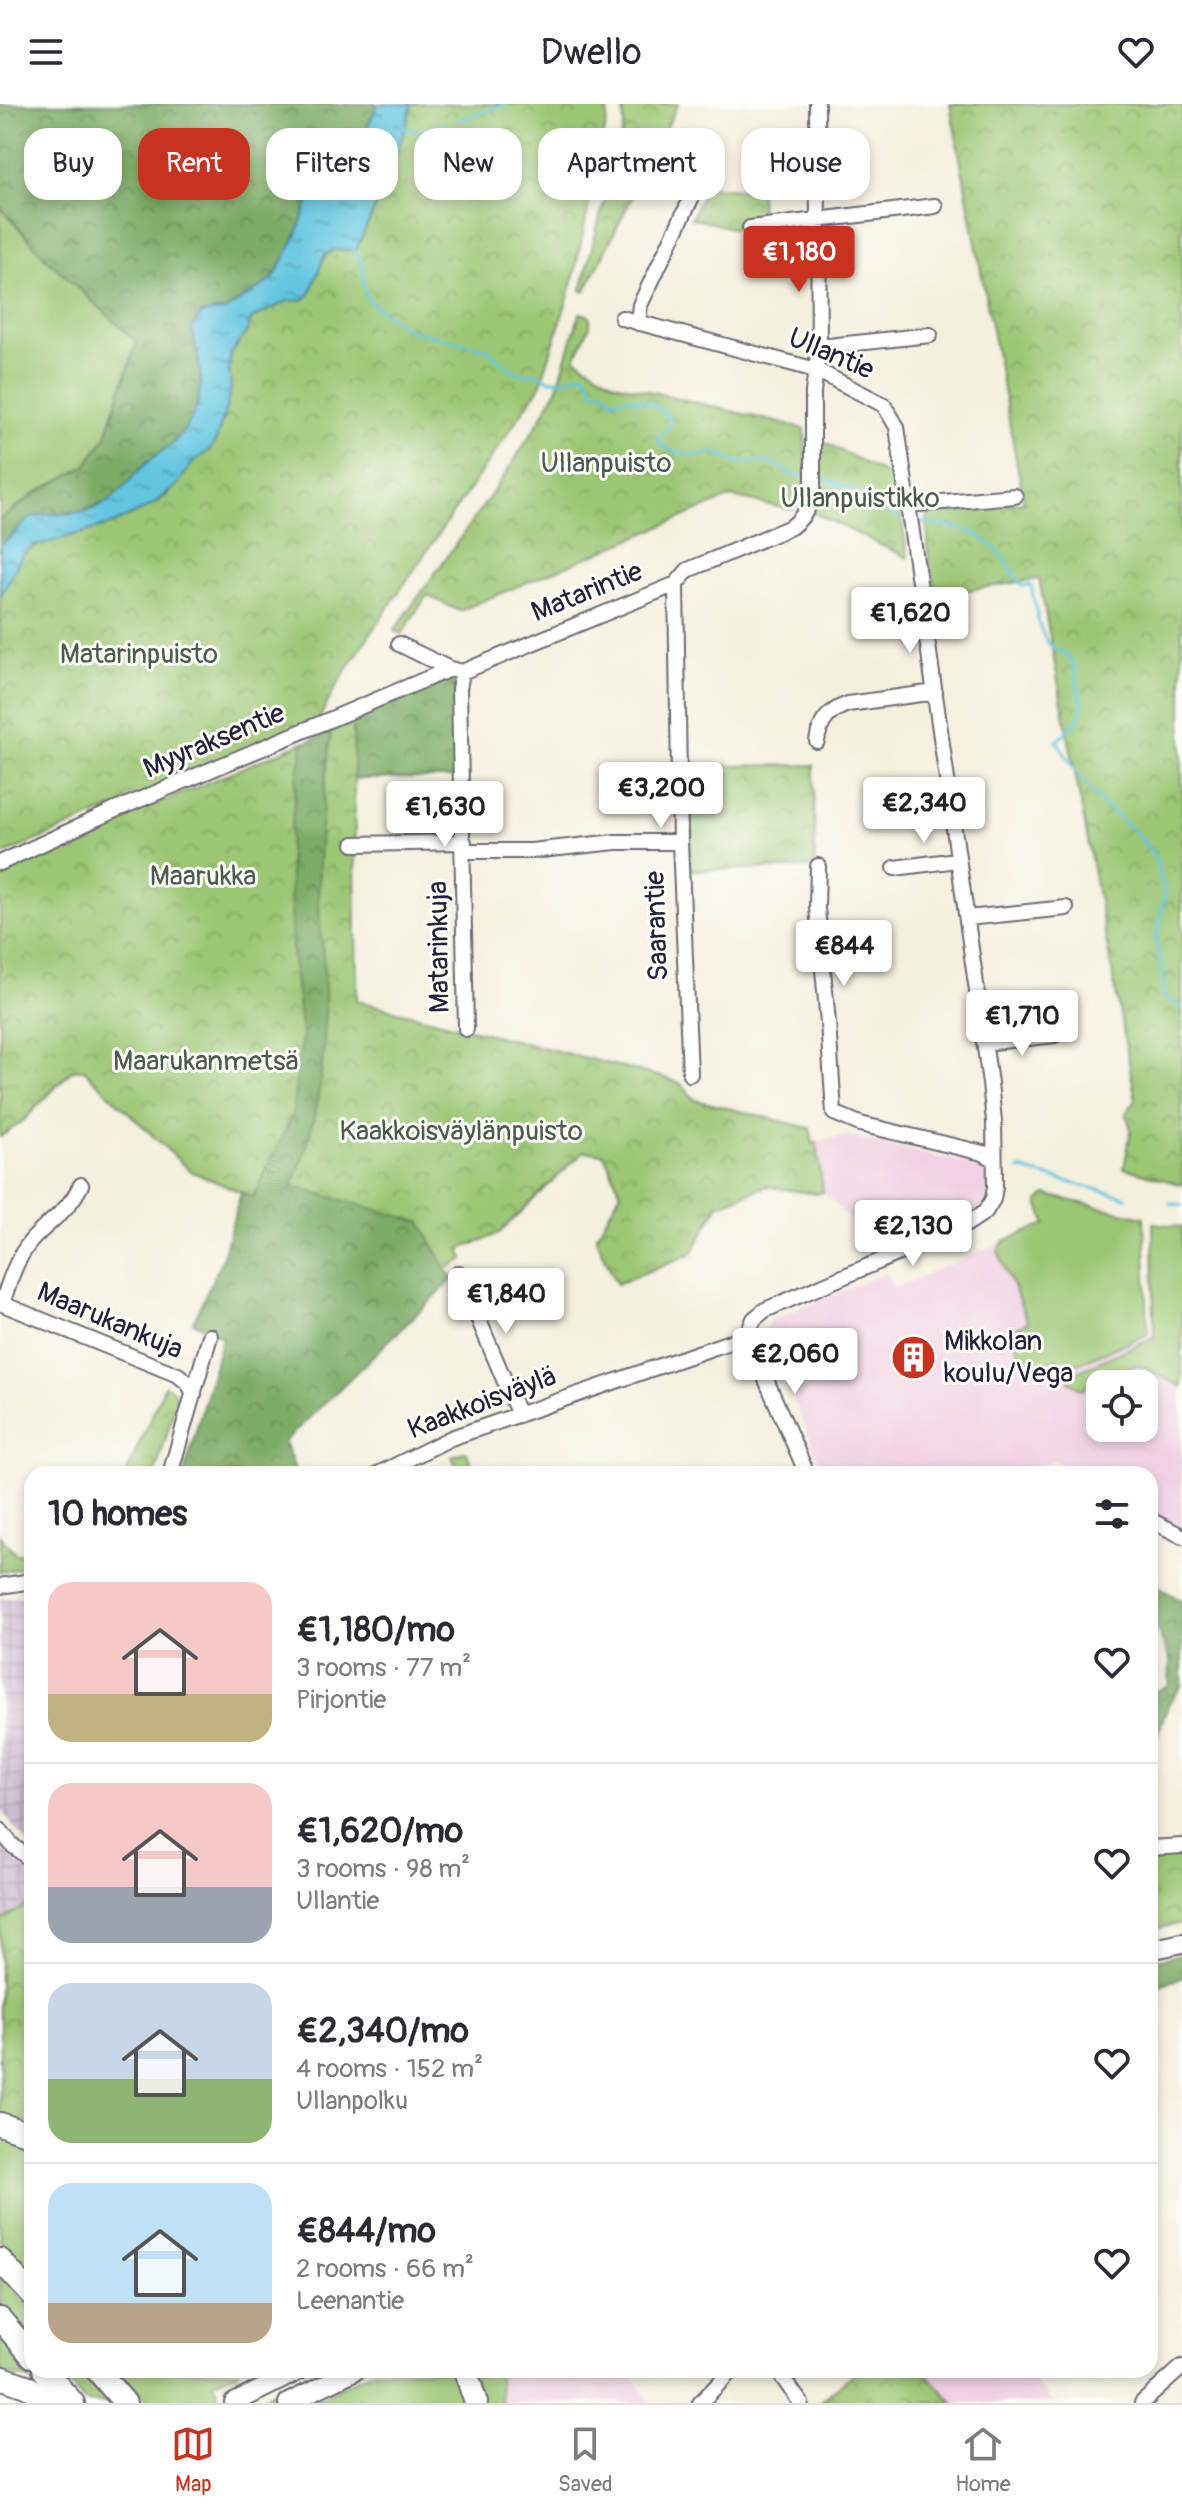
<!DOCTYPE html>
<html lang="en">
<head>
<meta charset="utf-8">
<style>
  body { margin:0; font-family:Pangolin,sans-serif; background:#f7f7f7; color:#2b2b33; height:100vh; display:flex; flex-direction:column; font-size:30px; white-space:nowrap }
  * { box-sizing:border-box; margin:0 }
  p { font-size:26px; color:#7c7c81 }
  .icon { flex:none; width:44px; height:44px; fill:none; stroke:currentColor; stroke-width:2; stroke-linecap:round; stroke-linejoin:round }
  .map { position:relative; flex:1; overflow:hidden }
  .drawer { position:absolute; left:24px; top:1362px; width:1134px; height:912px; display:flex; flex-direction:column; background:#fff; border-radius:24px; box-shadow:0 4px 12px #0003 }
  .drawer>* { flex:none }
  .guide { position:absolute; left:24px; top:24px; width:1134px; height:72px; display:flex; gap:16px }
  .controls { position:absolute; left:1086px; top:1266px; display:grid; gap:16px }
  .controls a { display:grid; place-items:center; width:72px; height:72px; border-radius:16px; background:#fff; box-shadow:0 4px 12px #0003; font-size:40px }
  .price { position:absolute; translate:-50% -68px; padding:0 18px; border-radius:8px; background:#fff; color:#222; font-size:26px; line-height:52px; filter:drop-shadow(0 2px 4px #0008) }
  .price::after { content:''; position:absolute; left:50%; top:48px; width:24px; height:18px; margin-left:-12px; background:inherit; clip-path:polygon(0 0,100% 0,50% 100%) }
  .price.on { background:#c8321e; color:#fff }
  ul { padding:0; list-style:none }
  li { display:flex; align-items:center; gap:24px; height:200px; padding:0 24px }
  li+li { border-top:2px solid #e1e1e2 }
  li span { display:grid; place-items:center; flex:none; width:224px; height:160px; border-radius:24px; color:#555 }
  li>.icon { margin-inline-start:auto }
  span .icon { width:96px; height:96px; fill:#fffc; stroke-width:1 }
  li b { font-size:34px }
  h2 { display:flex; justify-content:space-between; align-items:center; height:96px; padding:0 24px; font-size:34px }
  .pill { padding:0 28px; border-radius:24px; background:#fff; box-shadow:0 4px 12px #0003; font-size:28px; line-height:72px }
  .pill.on { background:#c8321e; color:#fff }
  header { display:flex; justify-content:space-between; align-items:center; height:104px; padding:0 24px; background:#fff; font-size:36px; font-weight:600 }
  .dock { display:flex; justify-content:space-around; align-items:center; height:112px; border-top:2px solid #e1e1e2; background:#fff; font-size:22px; color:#7c7c81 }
  .dock a { display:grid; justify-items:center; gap:4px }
  .dock .on { color:#c8321e }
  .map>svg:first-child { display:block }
  .built { fill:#f1d0e3; fill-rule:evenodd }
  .industrial { fill:url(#industrial-grid) }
  .green { fill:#9bc673; stroke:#5e7457; stroke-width:2 }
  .forest { fill:url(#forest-crowns); stroke:#4f6650; stroke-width:2 }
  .park { fill:url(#park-crowns); stroke:#5e7457; stroke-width:2 }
  .water { fill:url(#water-ripples); stroke:#42748e; stroke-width:2 }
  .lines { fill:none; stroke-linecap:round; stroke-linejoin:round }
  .stream { stroke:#62c6e0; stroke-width:3 }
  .minor-casing { stroke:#6c6a74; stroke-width:18 }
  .major-casing { stroke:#6c6a74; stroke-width:22 }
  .highway-casing { stroke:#6c6a74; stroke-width:26 }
  .minor { stroke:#fff; stroke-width:14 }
  .major { stroke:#fff; stroke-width:18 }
  .highway { stroke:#fff; stroke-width:22 }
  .labels { text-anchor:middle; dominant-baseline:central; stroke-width:6; stroke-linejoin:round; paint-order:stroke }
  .street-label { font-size:28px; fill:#22223b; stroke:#fdfcf7 }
  .park-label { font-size:28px; fill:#4c5b4f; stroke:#fdfcf7 }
  .poi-label { font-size:28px; fill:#22223b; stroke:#fdfcf7; text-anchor:start }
</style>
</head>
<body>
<header><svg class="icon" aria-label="menu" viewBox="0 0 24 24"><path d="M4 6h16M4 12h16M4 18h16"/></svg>Dwello<svg class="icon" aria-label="heart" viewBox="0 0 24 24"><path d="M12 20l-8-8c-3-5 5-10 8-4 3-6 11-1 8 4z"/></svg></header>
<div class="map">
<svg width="1182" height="2299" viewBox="0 0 1182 2299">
  <defs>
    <pattern id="industrial-grid" width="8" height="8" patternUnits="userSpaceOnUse" patternTransform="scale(2)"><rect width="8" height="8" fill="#cebed1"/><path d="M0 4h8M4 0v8" fill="none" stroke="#b1a3b4"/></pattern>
    <pattern id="forest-crowns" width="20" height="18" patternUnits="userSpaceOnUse" patternTransform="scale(2)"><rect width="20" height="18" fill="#7cab65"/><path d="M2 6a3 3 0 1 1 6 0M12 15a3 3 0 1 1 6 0" fill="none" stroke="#658b54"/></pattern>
    <pattern id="park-crowns" width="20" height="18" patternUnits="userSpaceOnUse" patternTransform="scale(2)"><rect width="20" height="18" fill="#9bc673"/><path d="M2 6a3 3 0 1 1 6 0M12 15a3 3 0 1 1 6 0" fill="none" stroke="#85aa64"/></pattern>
    <pattern id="water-ripples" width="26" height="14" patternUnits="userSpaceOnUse" patternTransform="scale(2)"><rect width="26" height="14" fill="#62c6e0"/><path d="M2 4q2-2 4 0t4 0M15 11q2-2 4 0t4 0" fill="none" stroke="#50a0b7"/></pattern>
  </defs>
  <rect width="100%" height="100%" fill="#fdfcf7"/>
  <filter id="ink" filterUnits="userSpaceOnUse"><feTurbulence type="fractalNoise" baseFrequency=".0125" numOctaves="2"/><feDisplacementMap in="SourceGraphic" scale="16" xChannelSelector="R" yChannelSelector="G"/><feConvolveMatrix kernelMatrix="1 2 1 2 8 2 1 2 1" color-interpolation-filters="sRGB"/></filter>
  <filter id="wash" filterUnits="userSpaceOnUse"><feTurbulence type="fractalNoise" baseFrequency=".006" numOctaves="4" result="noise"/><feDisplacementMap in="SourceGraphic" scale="32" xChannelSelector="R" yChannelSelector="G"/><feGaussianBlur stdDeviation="1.8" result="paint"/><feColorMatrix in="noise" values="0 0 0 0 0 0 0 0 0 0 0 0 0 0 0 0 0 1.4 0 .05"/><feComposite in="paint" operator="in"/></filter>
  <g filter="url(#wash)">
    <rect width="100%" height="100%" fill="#f4f0de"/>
    <path class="built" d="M849 1032 988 1065 990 1093 977 1110 883 1151 823 1088 816 1037Z
      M1046 1091 1142 1113 1148 1230 1177 1249 1182 1241V1430L1150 1412V1370H1077L1053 1356 1019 1370H824L765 1226 769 1217 886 1169 894 1184 1046 1120 1038 1099ZM1100 1280H1144V1324H1100Z
      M504 2266H628L652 2299H501L498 2274Z
      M923 2266H1023L1053 2299H954Z"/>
    <path class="industrial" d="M32 1491V1743L14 1724 0 1703V1495Z
      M0 1743 32 1772V1798L1 1819Z"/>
    <path class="green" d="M0 103 46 154 137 238 105 334 86 362 36 389 0 416Z
      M1046 1091 1144 1113 1148 1230 1062 1266 1057 1254 1027 1266 1010 1226 1028 1218 998 1147 1004 1137 1046 1120 1038 1099Z
      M1153 1119 1182 1123V1283L1138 1261 1100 1273 1082 1285 1069 1277 1068 1272 1154 1233Z
      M0 2026 32 2037V2174L0 2137Z
      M0 2168 32 2205V2237L0 2201Z
      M0 2230 45 2280 0 2268Z
      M57 2266H85L113 2299H86Z
      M117 2266H241L212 2279 218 2286 216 2299H148Z
      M251 2266H282L233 2289 225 2281Z
      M317 2266H340L277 2299H252Z
      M374 2266H459L471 2299H379L367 2297 311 2299Z
      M471 2266H498L501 2299H482Z"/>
    <path class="forest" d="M0 0H378L366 26 309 97 295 135 273 175 225 207H213L194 235 198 241 201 285 196 307 187 323 171 341 147 358 114 395 85 407 36 411 0 441V416L36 389 86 362 105 334 137 238 46 154 0 103Z
      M446 573 452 577 455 584V674L353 675 357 897 661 973 680 979 695 996 788 1019 816 1090 766 1082 718 1101 692 1149 617 1180 596 1133 621 1088 604 1050 584 1047 498 1130 460 1145 464 1155 446 1165 454 1174 284 1338 297 1370H184L222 1233 193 1218 222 1155 241 1088 190 1067 84 966H72L23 1017 0 1033 260 657 331 628 353 613Z
      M1150 1478 1182 1497V1582L1169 1599 1152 1646 1150 1590 1169 1582 1170 1556 1150 1508Z
      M1182 1850V1874L1159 1881 1150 1895V1857Z"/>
    <path class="park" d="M412 0H608L607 16 572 181 540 282 368 533 333 588 318 617 0 752V493L23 450 36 442 113 420 151 402 166 392 194 357 209 347 216 336 231 283 229 264 231 250 247 227 251 215 287 197 318 170 324 152 333 146H356C378 99 399 51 412 0Z
      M623 0H678L585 188 581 186 624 21Z
      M950 0H1182V1081L1124 1064 1131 1026 1126 1009 1136 996 1039 475 930 492 927 410 1024 398Z
      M711 83 760 86 761 121 747 128 691 114 705 86Z
      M580 209 590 212V222L575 254 615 279 805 325 807 392 792 406 731 393 459 507 427 491 402 530 394 527 505 371 538 319 557 285Z
      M817 334 895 375 908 454 812 408 820 390Z
      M353 613 357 897 661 973 680 979 695 996 810 1024 813 1039H817L823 1088 816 1090 766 1082 718 1101 692 1149 617 1180 596 1133 621 1088 604 1050 584 1047 498 1130 460 1145 464 1155 446 1165 421 1118 292 1082C318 1023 326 954 325 890 325 860 320 829 319 799 317 742 325 684 331 628Z
      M304 638 296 679 289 745 292 849 302 931 292 1012 253 1093 190 1067 84 966H72L23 1017 0 1033V766Z
      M814 661 815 764 691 766 690 662Z
      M165 1281 174 1287 177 1296 155 1370H126Z
      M466 1347 476 1370H459L452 1352Z
      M0 1432 16 1451 32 1446V1462L0 1468Z
      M1182 1749V1819L1150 1826V1754Z
      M32 1798V2020L0 2010V1818Z
      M857 2266H923L954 2299H819Z"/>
    <path class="water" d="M378 0H412C399 51 377 99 356 146H332L324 152 310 190 303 196 287 197 251 215 247 227 231 250 229 264 231 283 227 301 216 336 209 347 194 357 177 381 151 402 113 420 36 442 23 450 0 493V441C13 435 20 420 32 413 43 408 73 411 87 407 119 397 125 378 148 358 156 351 165 346 173 339 209 302 203 271 192 225L201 210 225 207 273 175 295 135 309 97 366 26Z"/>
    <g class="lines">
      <path class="stream" d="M459 16 506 0
        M401 22 416 28 446 20
        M354 145 363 163 364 185 370 198 407 225 487 245 509 264 522 270 537 269 549 276H562L583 269 589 275 594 287H605L613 296 629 293C636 298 642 295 649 298 656 301 667 311 671 317L667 327 657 333 658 338C673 352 697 352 717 348 745 368 750 351 773 360 788 365 784 371 803 372
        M823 374 851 385 899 415
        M922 419C978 423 993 434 1022 482L1031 481C1034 496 1039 533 1051 542 1058 548 1067 548 1072 557 1078 570 1076 586 1083 600L1077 617 1057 637 1077 669 1100 697 1141 734 1155 753 1165 791 1156 837 1163 870 1164 893 1182 903
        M1019 1065 1126 1093
        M1170 1099 1182 1101"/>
    </g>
  </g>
  <g filter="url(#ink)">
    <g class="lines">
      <defs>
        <path id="minor" d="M750 124 935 102
          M622 214 816 266 884 301 897 323 899 337 990 979 994 1017 995 1083 993 1095 985 1108 967 1120 765 1206 754 1215 747 1232
          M638 219 640 201 699 78 713 68
          M819 243 930 231
          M907 401 1015 392
          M676 480 680 738 690 970
          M399 540 450 565 462 568 676 480 688 466 791 423C803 414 810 404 813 389V288L819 243 817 0
          M462 568 459 585 466 925
          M817 637C820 617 829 607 848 600L935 588
          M354 740 464 738
          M464 747H531L616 738H680
          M0 759 113 707 450 565
          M818 762 817 804 828 918 834 1009 860 1020 983 1049 994 1055
          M895 764 957 756
          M967 814 1066 804
          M984 939 1055 931
          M459 1169 519 1311
          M0 1199 178 1271 188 1279 194 1290
          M2 1200C9 1178 16 1155 31 1137 50 1116 68 1108 81 1081
          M747 1232 807 1370
          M170 1370 210 1232
          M378 1370 451 1334 747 1232
          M1150 1416 1182 1432
          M0 1482 32 1477
          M0 1726 12 1741 32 1757
          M1150 1744 1182 1742
          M777 2266 801 2299
          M700 2299 732 2266
          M1142 2299 1182 2263"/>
        <path id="major" d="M1150 1846 1182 1839
          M234 2299 300 2266
          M288 2299 356 2266"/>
        <path id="highway" d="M0 2020 32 2031
          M0 2156 32 2191
          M0 2215 32 2252
          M44 2266 73 2299
          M97 2266 125 2299
          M465 2266 476 2299
          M0 2273 26 2282 54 2299"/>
      </defs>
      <use href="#minor" class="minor-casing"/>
      <use href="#major" class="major-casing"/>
      <use href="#highway" class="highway-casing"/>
      <use href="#minor" class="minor"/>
      <use href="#major" class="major"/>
      <use href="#highway" class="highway"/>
    </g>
  </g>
  <defs>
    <symbol id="building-disc" viewBox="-11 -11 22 22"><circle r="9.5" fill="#c8321e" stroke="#fdfcf7"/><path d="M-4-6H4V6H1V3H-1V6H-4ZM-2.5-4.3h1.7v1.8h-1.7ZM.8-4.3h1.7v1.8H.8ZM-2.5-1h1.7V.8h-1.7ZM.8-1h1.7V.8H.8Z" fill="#fff"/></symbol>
  </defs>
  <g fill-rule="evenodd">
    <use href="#building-disc" x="888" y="1228" width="51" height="51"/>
  </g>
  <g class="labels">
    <g class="street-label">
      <text transform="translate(831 250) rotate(23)">Ullantie</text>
      <text transform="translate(587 488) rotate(-22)">Matarintie</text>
      <text transform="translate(214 637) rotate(-23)">Myyraksentie</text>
      <text transform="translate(657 822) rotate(-92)">Saarantie</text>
      <text transform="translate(439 843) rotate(-91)">Matarinkuja</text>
      <text transform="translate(110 1217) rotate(23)">Maarukankuja</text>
      <text transform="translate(482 1299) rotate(-21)">Kaakkoisväylä</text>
    </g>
    <g class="park-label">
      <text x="606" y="359">Ullanpuisto</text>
      <text x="860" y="394">Ullanpuistikko</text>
      <text x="139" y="550">Matarinpuisto</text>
      <text x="203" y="772">Maarukka</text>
      <text x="206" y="957">Maarukanmetsä</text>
      <text x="461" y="1027">Kaakkoisväylänpuisto</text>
    </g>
    <g class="poi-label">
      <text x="944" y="1237">Mikkolan<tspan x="944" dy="32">koulu/Vega</tspan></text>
    </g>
  </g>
</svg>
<div class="controls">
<a><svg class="icon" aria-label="locate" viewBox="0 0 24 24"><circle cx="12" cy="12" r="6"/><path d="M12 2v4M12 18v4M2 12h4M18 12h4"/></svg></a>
</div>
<b class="price on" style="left:799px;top:190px">€1,180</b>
<b class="price" style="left:910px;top:551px">€1,620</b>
<b class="price" style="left:661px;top:726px">€3,200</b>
<b class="price" style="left:924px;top:741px">€2,340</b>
<b class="price" style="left:445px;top:745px">€1,630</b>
<b class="price" style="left:844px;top:884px">€844</b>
<b class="price" style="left:1022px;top:954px">€1,710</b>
<b class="price" style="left:913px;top:1164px">€2,130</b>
<b class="price" style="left:506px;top:1232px">€1,840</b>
<b class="price" style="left:795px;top:1292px">€2,060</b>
<div class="guide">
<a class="pill">Buy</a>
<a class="pill on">Rent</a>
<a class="pill">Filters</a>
<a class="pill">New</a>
<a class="pill">Apartment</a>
<a class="pill">House</a>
</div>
<section class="drawer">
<h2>10 homes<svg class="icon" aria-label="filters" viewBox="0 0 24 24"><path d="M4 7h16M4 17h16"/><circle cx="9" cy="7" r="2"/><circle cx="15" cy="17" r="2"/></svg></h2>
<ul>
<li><span style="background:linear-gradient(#f6c9c9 70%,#c2b280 0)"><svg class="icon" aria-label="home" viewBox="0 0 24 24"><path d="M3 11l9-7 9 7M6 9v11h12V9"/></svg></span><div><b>€1,180/mo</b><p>3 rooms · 77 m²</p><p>Pirjontie</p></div><svg class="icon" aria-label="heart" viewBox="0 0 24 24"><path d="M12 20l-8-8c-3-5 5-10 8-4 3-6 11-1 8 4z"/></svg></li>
<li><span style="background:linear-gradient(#f6c9c9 65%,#9aa5b1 0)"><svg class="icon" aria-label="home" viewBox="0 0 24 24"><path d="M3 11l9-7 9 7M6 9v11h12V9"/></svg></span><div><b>€1,620/mo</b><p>3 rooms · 98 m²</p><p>Ullantie</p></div><svg class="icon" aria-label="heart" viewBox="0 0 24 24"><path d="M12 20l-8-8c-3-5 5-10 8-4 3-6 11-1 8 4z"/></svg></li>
<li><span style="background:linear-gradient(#c9d6e8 60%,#8fb573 0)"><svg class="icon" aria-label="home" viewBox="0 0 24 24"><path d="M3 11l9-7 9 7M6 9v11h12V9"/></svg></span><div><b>€2,340/mo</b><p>4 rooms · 152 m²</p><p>Ullanpolku</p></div><svg class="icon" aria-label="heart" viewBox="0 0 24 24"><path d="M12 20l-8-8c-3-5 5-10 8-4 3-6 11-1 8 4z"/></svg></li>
<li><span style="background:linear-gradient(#bfe0f5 75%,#b9a48a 0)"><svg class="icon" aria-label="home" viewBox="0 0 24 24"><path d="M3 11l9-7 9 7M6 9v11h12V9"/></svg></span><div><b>€844/mo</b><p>2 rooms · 66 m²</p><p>Leenantie</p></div><svg class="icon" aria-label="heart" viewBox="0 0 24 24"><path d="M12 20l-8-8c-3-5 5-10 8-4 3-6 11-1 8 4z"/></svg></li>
</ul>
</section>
</div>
<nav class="dock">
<a class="on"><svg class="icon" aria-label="map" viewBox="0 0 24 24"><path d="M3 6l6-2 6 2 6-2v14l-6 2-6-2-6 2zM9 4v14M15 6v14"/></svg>Map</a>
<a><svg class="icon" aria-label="saved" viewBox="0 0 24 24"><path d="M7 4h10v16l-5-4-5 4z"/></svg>Saved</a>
<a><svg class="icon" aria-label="home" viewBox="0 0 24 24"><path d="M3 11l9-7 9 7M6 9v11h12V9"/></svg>Home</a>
</nav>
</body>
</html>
